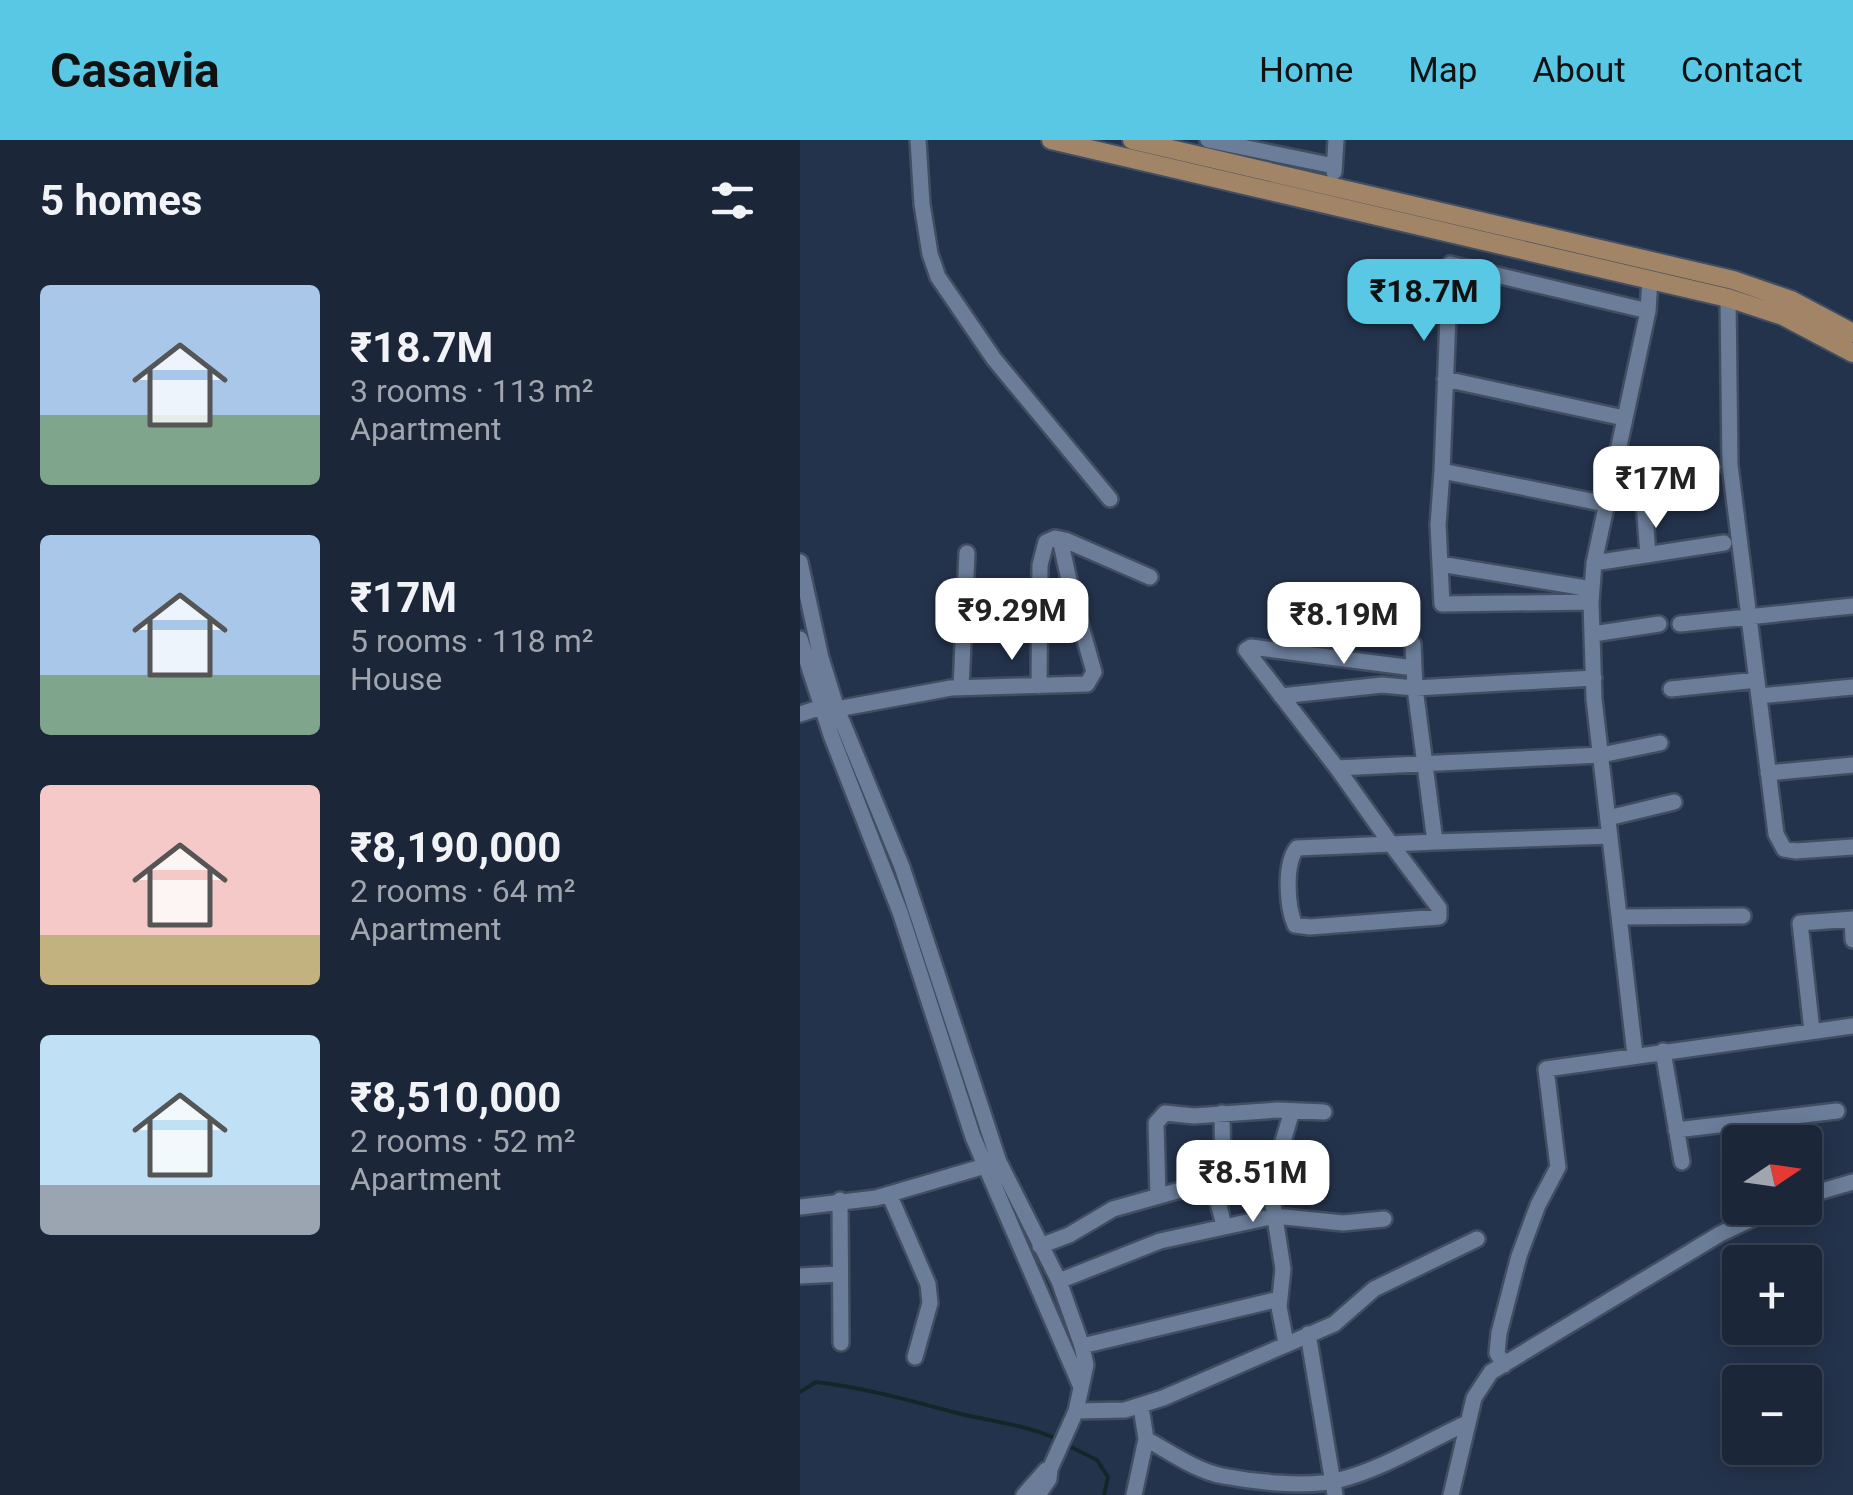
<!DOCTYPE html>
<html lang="en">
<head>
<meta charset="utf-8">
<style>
  body { margin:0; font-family:Roboto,sans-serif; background:#242e41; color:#f1f3f6; height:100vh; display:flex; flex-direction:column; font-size:38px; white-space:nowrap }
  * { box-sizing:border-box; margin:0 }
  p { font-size:32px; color:#a0a5ae }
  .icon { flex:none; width:55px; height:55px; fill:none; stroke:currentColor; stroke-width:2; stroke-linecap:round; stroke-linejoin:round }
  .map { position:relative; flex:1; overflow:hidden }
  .side { display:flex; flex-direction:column; background:#1b2639; width:800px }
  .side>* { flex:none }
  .needle { width:65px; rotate:77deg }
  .fabs { position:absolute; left:922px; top:985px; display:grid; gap:20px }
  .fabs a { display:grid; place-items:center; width:100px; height:100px; border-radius:10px; background:#1b2639; box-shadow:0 5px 25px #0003,0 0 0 2px #394353; font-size:50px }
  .price { position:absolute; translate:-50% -85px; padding:0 22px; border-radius:20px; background:#fff; color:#222; font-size:32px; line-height:65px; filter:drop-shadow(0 2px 5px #0008) }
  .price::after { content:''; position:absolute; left:50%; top:60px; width:30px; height:22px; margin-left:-15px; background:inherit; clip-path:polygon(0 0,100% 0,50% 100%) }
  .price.current { background:#59c8e4; color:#111 }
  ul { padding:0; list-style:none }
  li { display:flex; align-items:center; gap:30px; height:250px; padding:0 40px }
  li span { display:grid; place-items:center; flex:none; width:280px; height:200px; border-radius:10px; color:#555 }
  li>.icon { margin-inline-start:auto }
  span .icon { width:120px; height:120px; fill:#fffc; stroke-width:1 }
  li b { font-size:42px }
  h2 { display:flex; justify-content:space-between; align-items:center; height:120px; padding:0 40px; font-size:42px }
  header { display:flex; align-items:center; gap:60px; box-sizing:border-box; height:140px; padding:0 50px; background:#59c8e4; color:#111 }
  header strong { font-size:48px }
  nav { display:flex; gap:55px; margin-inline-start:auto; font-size:35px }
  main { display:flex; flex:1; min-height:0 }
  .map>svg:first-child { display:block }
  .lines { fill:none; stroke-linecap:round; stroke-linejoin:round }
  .stream { stroke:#142728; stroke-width:4 }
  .minor-casing { stroke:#414e62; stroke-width:20 }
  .major-casing { stroke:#414e62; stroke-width:22 }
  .minor { stroke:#6b7d99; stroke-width:15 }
  .major { stroke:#a28467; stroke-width:18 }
</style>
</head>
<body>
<header>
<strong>Casavia</strong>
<nav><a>Home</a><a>Map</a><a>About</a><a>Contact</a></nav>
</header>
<main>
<section class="side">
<h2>5 homes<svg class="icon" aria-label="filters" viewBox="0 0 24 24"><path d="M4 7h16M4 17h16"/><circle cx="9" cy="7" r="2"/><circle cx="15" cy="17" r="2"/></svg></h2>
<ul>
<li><span style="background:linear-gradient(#a9c7e8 65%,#7fa58c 0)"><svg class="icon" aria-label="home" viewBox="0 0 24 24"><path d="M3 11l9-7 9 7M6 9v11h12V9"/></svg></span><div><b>₹18.7M</b><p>3 rooms · 113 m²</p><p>Apartment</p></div></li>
<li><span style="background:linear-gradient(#a9c7e8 70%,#7fa58c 0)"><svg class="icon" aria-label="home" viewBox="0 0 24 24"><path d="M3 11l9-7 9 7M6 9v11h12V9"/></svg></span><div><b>₹17M</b><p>5 rooms · 118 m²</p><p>House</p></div></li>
<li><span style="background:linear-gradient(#f6c9c9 75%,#c2b280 0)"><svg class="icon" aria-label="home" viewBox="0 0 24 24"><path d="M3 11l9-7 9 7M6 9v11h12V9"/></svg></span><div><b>₹8,190,000</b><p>2 rooms · 64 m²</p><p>Apartment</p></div></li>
<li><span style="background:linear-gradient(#bfe0f5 75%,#9aa5b1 0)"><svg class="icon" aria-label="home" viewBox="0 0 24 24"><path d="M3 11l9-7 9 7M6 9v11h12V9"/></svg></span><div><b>₹8,510,000</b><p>2 rooms · 52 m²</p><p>Apartment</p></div></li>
</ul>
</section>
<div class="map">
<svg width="1053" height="1355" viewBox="0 0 1053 1355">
  <rect width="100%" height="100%" fill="#24334c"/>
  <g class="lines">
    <path class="stream" d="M0 1252 16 1242C67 1248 111 1261 161 1274 194 1282 228 1285 259 1300
      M267 1305 297 1320 308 1337 304 1355"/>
    <defs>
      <path id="minor" d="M118 0 122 64 130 114 138 137 194 219 310 359
        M408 0 534 26
        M534 32 536 0
        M928 158 930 325 976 694 984 709 996 711 1053 707
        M645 239 824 278
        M642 331 638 385 642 464 791 462
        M842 337 848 415
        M811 340 913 327
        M806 364 642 331 650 124 848 171
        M0 422 21 518 37 569 102 727 199 1022 259 1141 282 1206 286 1225 276 1271 250 1329 249 1339 238 1355
        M794 423 924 403
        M640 424 792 449
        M880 484 1053 466
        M793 494 859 484
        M0 499 31 595 100 772 173 997 281 1247
        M614 528 451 507 446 510 537 628 801 615 860 603
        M794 538 615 548 635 702 810 696
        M239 546 240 425 246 402 255 398 265 400 350 437
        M161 548 167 413
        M871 549 957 540
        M481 556 582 545 615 548 613 504
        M959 556 1053 547
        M37 569 151 548 287 544 294 532 273 458 260 399
        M0 574 22 567
        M537 628 591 704 635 702
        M968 633 1053 625
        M808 678 874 662
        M591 704 639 768V777L510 787 495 785C487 767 484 724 497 708Z
        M819 777 943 776
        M1052 779 1053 800
        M1012 891 1000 783 1053 779
        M863 911 882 1022
        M835 915 794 559 791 462 794 423 848 171 850 139
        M876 990 1037 971
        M413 1042 424 1086
        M89 1054 128 1144 130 1163 115 1217
        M358 1056 356 983 365 973 394 976 478 970 524 972
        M1005 1056 1053 1042
        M40 1060 41 1203
        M0 1067 76 1058 185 1026
        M240 1106 269 1095 313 1069 423 1038 422 973
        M0 1136 40 1134
        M259 1141 360 1101 475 1076 543 1083 584 1079
        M508 1194 535 1355
        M486 1203 479 1167 483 1129 473 1065 476 1025 492 971
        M282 1206 479 1159
        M704 1225 697 1213 699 1193 719 1116 738 1065 758 1027 746 929 1053 886
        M276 1271 325 1270 363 1258 534 1184 574 1149 677 1099
        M346 1299C370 1312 396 1331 423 1336 454 1342 509 1348 539 1340 583 1329 626 1302 667 1283
        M224 1355 246 1330
        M334 1355 346 1299 341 1267
        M651 1355 674 1258 691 1232 920 1094 975 1068"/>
      <path id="major" d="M251 0 928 158 983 176 1053 213
        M332 0 933 140 991 160 1053 193"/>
    </defs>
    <use href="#minor" class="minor-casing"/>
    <use href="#major" class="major-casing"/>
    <use href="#minor" class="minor"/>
    <use href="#major" class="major"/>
  </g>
</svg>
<div class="fabs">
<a><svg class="needle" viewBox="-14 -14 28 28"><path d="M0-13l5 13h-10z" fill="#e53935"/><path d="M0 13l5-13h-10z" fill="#a0a5ae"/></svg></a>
<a>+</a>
<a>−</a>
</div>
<b class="price current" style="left:624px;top:204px">₹18.7M</b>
<b class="price" style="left:856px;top:391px">₹17M</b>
<b class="price" style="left:212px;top:523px">₹9.29M</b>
<b class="price" style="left:544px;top:527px">₹8.19M</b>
<b class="price" style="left:453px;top:1085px">₹8.51M</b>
</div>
</main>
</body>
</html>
